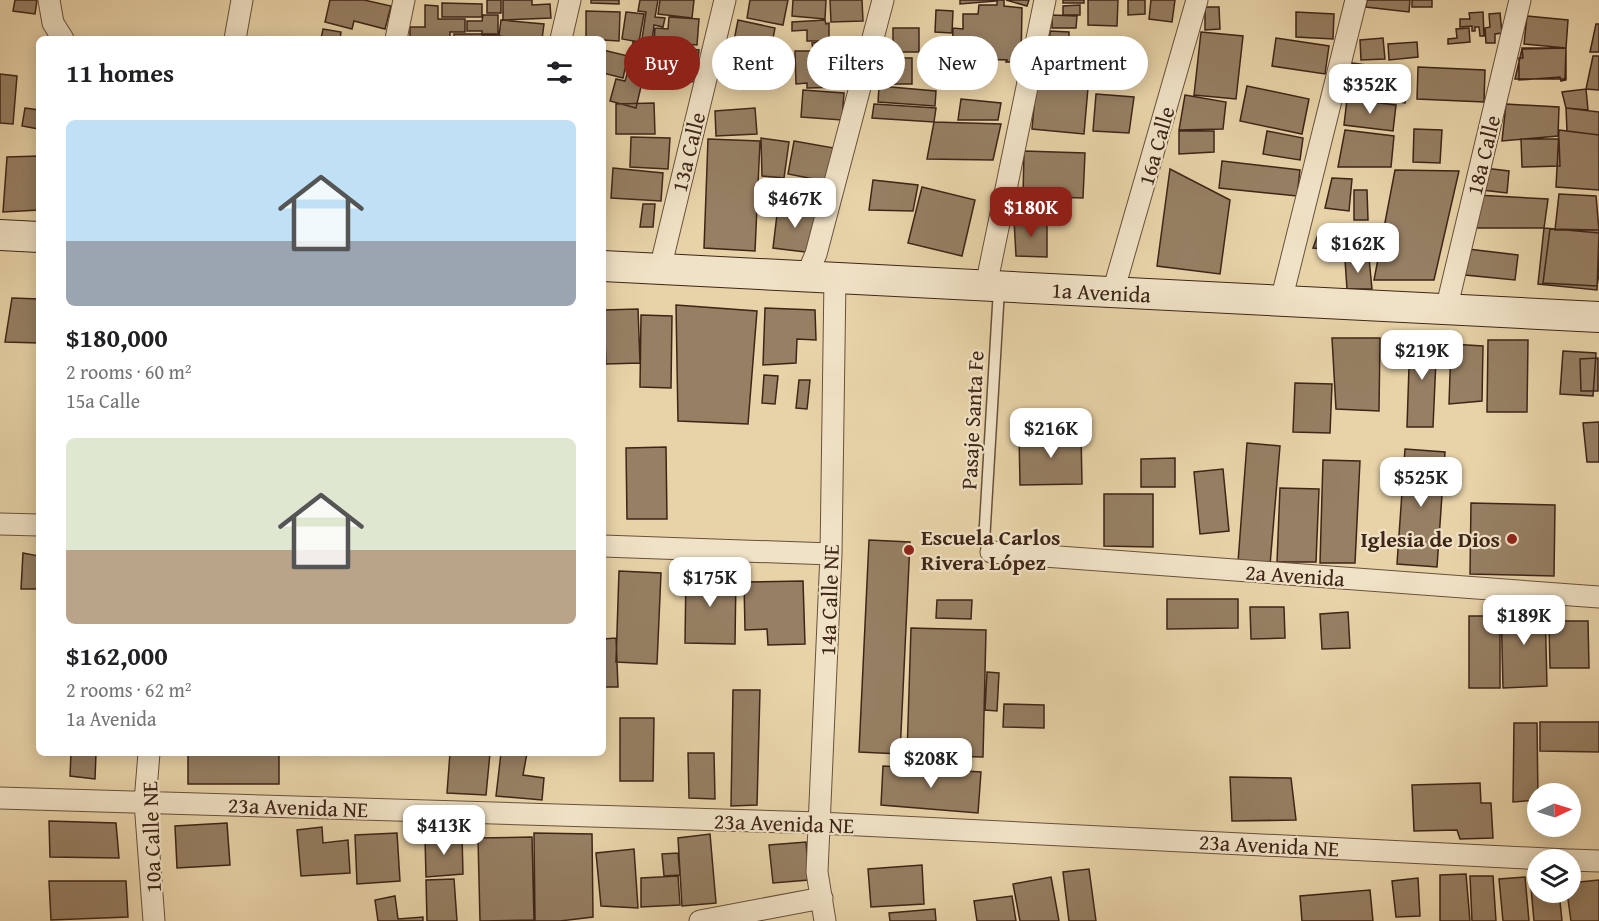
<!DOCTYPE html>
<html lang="en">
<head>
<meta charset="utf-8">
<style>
  body { margin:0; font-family:"Gentium Book Plus",serif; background:#f2f2f2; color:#202124; height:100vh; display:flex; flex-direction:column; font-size:22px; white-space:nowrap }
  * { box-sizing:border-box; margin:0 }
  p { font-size:20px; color:#757577 }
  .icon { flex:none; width:33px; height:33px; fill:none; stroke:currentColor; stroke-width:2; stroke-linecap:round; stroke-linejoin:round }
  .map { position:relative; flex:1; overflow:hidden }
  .sheet { position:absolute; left:36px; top:36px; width:570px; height:720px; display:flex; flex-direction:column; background:#fff; border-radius:9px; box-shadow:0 3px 15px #0003 }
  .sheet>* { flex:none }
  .hud { position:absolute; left:624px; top:36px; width:570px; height:54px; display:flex; gap:12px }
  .needle { width:39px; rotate:86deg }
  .tools { position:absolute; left:1527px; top:783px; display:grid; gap:12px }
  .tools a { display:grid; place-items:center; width:54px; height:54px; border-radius:50%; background:#fff; box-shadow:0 3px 15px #0003; font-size:30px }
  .price { position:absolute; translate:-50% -51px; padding:0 14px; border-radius:12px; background:#fff; color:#222; font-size:20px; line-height:39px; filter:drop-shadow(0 2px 3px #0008) }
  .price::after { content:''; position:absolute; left:50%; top:36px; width:18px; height:14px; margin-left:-9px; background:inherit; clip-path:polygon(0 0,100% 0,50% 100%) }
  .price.on { background:#8f2418; color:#fff }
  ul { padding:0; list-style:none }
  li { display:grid; align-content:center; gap:12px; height:318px; padding:0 30px }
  li span { display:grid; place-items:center; height:186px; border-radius:9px; color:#555 }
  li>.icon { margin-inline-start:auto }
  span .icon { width:108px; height:108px; fill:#fffc; stroke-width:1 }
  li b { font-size:26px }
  h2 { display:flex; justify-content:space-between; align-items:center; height:72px; padding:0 30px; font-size:26px }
  .chip { padding:0 21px; border-radius:27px; background:#fff; box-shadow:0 3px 15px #0003; font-size:21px; line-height:54px }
  .chip.on { background:#8f2418; color:#fff }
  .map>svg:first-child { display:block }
  .building { fill:#967f63; stroke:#3e2518; stroke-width:1.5 }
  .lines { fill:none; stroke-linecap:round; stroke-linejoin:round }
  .lane-casing { stroke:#68503c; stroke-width:13 }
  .street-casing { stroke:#68503c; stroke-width:23 }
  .secondary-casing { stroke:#3e2518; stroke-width:32 }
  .lane { stroke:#f0e2c6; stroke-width:10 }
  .street { stroke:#f0e2c6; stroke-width:21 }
  .secondary { stroke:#f0e2c6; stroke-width:30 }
  .poi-dot { fill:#8f2418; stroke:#f0e2c6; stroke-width:2 }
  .labels { text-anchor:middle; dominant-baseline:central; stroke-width:4.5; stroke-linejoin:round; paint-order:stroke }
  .street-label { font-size:22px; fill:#3e2518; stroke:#f0e2c6 }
  .poi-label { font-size:22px; font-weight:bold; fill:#3e2518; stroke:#f0e2c6; text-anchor:start }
</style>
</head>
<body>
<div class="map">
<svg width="1599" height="921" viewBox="0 0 1599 921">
  <rect width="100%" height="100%" fill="#e8d3a8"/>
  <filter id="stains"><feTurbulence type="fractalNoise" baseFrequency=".00333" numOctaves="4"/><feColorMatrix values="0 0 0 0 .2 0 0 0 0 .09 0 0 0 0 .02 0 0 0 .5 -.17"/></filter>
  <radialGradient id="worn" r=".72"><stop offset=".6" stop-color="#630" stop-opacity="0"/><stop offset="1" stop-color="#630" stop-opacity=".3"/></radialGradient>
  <path class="building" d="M15 0H37L35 14 13 11Z
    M330 0H364L391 6 385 29 354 21 352 29 325 22Z
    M487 0H501V13H487Z
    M503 0H532V5L550 4 551 18 503 20Z
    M591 0H619V4L591 3Z
    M640 0H658L655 17 665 18 663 27 654 25 652 41 642 39 646 12 638 11Z
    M660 0H694L692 18 658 14Z
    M750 0H788L783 25 747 18Z
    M793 0H826L825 19 792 16Z
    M830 0H862L863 21 831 22Z
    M960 0H996L997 1 960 4Z
    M997 0H1004V6L1022 8 1021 62H1006L1007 60 952 58 953 28 963 29V14H978L979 5H997Z
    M1006 0H1029L1027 6Z
    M1063 0H1084V3H1063Z
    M1088 0H1118L1117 26 1088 25Z
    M1128 0H1145V14L1128 15Z
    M1151 0H1175L1172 22 1149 19Z
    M1367 0H1410L1409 12 1366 7Z
    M1412 0H1432V7H1412Z
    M442 3 482 4V17H442Z
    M425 5 438 6V19H465V32H450V39H410V27H425Z
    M1080 5V15H1063V6Z
    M1205 7H1219L1220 29 1205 30Z
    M936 10 953 11 952 33 935 32Z
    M586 11 620 12 619 41 586 39Z
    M626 12 644 14 639 42 622 39Z
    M1296 12 1334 14 1333 39 1296 37Z
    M1483 12 1484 36H1480L1479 27H1475V31H1472V26L1460 27V19H1470L1469 13Z
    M1500 13 1502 33 1495 34V43H1486L1485 28 1490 27 1489 14Z
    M483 15H498V35H482V31H467V21H482Z
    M1052 15 1077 16 1076 28H1052Z
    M1527 16 1568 20 1566 48 1524 44Z
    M669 17 699 19 697 45 654 42 655 28 668 29Z
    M501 20 544 24 542 39H505L506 37 499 36Z
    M738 20 775 28 770 54 764 53 760 72 729 66Z
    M825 20 826 24 829 23V41H807V30L792 31V22Z
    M1596 24H1599V52H1590Z
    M893 28H919V52H893Z
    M1469 28 1470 42 1448 44V39L1457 38 1456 29Z
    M323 29 341 32 340 39H321Z
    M1050 31 1069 32V51L1049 50Z
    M1201 32 1243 36 1236 99 1194 95Z
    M454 34H496V39H454Z
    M1276 38 1329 46 1325 74 1272 66Z
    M1383 38 1385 59 1361 60 1360 40Z
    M854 39 855 51H833L832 40Z
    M633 42 678 47 675 75 629 70Z
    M826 42 828 71 847 70V87L807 88V83L796 84 795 51H813L812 43Z
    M1417 42 1418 57 1389 60 1388 44Z
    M1071 45 1091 48 1089 64 1069 61Z
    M681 48 699 50 696 82 677 80Z
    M1522 48H1566V80L1561 81 1560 77 1519 80V58H1523Z
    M1566 48 1565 79H1515L1522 49Z
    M603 50 628 56 623 78 603 73Z
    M839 53V68H830L829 54Z
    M1593 56H1599V90L1586 89Z
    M891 58H912V84H891Z
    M934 61H980V78L934 77Z
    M1352 63 1409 71 1405 103 1348 94Z
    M1418 67 1485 70 1484 102 1417 99Z
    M0 74 17 76 13 124 0 123Z
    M627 74 643 78 636 108 610 101 616 79 625 81Z
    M1036 83 1088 88 1084 134 1032 129Z
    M879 86 936 91 935 106 878 102Z
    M1247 86 1309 99 1302 134 1240 121Z
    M1586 89 1588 110 1566 108 1562 92Z
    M803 90 844 93 842 120 801 117Z
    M1096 94 1134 97 1129 133 1093 131Z
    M1185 95 1226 102 1223 129 1179 130Z
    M961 99 1001 103 998 120H958Z
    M1347 99 1396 105 1393 131 1344 125Z
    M654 103 655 134H616V104Z
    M874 104 936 108 934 122 872 118Z
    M1506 104 1559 107 1558 136 1502 141Z
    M25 108 39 110V129L22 126Z
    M755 108 757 134 716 136 715 111Z
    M1566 108 1599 112V135L1567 131Z
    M934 122 1001 124 993 160 927 159Z
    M1414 129 1442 130 1440 163 1413 162Z
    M1345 130 1394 136 1391 167H1338Z
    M1559 130 1599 135V190L1556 187Z
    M1179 131H1214V152L1179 154Z
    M1267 131 1303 138 1300 160 1263 154Z
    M631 137 670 138 668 169 630 167Z
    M761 138 789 142 784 178 762 176Z
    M708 139 760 141 755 251 704 248Z
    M1521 139H1559L1560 166 1522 167Z
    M794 141 834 148 829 182 788 174Z
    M1024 151 1085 153 1083 198 1023 196Z
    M39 156V210L3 212 7 157Z
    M1222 161 1300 170 1297 196 1219 188Z
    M613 168 663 173 661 201 611 198Z
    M1484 168 1509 171 1507 193 1482 190Z
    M1170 169 1230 200 1220 274 1157 266Z
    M1395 170 1459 171 1434 280H1374Z
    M1332 178 1352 179 1349 211 1325 208Z
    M873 180 918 185 913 211 869 210Z
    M922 187 975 200 962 256 908 243Z
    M1354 190H1367L1368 220H1354Z
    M1559 194 1596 196 1599 230H1555Z
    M1477 195 1548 199 1544 228H1475Z
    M643 204H655L653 227H640Z
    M778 206 818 211 813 253 773 248Z
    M1014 220H1047V257L1016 256Z
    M1544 228 1599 233 1597 290 1538 284Z
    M1320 229 1351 232 1350 251 1313 248Z
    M1550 229 1599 230V274L1597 286 1543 283Z
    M1468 249 1518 255 1515 280 1465 275Z
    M1369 258 1372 289H1347L1345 260Z
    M12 298 39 299V343L5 342Z
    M676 305 757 311 748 424 678 421Z
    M765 308 815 310 816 340 797 339 796 363 763 365Z
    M638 309 640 363 606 364 604 310Z
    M641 315 672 316 671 388 640 387Z
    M1410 336 1437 337 1433 427H1407Z
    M1332 338H1380L1379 411 1336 409Z
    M1488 340H1528L1527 412H1487Z
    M1451 344 1483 346 1482 401 1449 404Z
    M1563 351 1596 353 1593 396 1560 394Z
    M1598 358V391H1581L1580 359Z
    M764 375 778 376 775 404 762 403Z
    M799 380H810L807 409 796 408Z
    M1295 383 1332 384 1330 433 1293 432Z
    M1599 422V462H1587L1583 423Z
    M1081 433 1082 484 1020 485 1019 434Z
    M1247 443 1280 446 1270 565 1238 562Z
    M666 447 667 519H627L626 448Z
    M1405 449 1445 452 1437 567 1397 564Z
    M1175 458V487H1141V459Z
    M1323 460 1360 461 1355 563H1320Z
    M1223 469 1229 531 1200 534 1194 472Z
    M1280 488 1319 489 1316 562H1277Z
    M1104 494H1153V547L1104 546Z
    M1471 503 1555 505 1554 576 1470 574Z
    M869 540 910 542 900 754 859 752Z
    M23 553 39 556V589H21Z
    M619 571 661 573 657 664 616 662Z
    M686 572 736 573 735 644 685 643Z
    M803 581 805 644 768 645 767 629 745 630 744 582Z
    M1167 599H1238V628L1167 629Z
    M937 600H972L971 619 936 618Z
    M1501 604 1545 605 1547 686 1503 688Z
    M1250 607H1284L1285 638 1251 639Z
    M1348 612 1350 648 1322 649 1320 614Z
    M1469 616H1500V688H1469Z
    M1549 621H1588L1589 668H1550Z
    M911 628 986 630 983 757 907 755Z
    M616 638 618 687H603V639Z
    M987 672 999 673 997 711 985 710Z
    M733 690H760L757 805 731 806Z
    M1004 704 1044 705V728L1003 727Z
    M620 718H654L653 781H620Z
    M1540 722H1599V752L1540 751Z
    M1514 723H1537L1538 800 1513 802Z
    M71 753H96L95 779 70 776Z
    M188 753H279V784H188Z
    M450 753H490L486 795 447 793Z
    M501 753H527L523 775 544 778 542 800 496 796Z
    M688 753H714L715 799 689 798Z
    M883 766 981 772 978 813 881 805Z
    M1230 777 1291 778 1296 820 1232 821Z
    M1480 783 1481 803H1491L1493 838 1460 839 1457 830 1414 831 1412 785Z
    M49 821 116 823 119 858 50 857Z
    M227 823 230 865 177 868 175 826Z
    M322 827 323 843 348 840 350 873 301 876 297 830Z
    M397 833 400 881 357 884 355 835Z
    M534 833 592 834 593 917 560 921H535Z
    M710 834 716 903 682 906 678 838Z
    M462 835 463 874 426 877 425 838Z
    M532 837 534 920 480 921 478 838Z
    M806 842 809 880 773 883 769 845Z
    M634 849 638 908 601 906 596 853Z
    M678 853 680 875 664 876 662 854Z
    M922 865 924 904 871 907 868 869Z
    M1089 869 1096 921H1069L1063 872Z
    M1466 874 1470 921H1440V875Z
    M678 876 680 905 641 907V878Z
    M1470 876H1493L1496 921H1472Z
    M1051 877 1059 921H1020L1013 884Z
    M1525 877 1529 921H1503L1499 879Z
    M1418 878 1420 916 1396 917 1392 881Z
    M454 879 457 921H427L426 880Z
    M1599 880V921H1571L1567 892H1570V883Z
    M49 881H126L128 917 51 920Z
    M1531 888H1538V892H1559L1562 921H1534Z
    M1370 890 1373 921H1302L1300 896Z
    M395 896 398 919 423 917V921H378L375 900Z
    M1012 896 1016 921H977L974 901Z
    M935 909 936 921H890L889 913Z"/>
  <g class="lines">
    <defs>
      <path id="lane" d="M991 552 984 542 999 289"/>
      <path id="street" d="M49 0 53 23 63 39
        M235 39 242 0
        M396 39 404 0
        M561 39 570 0
        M660 269 725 0
        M806 277 816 254 883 0
        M986 286 1045 0
        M1113 292 1197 0
        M1281 301 1356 0
        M1446 310 1520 0
        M0 524 39 525
        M603 546 831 554
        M991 552 1599 597
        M149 753 145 802 154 921
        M0 798 819 823 1567 860
        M1570 860 1599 861
        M700 921 822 898
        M825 921 817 872 831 554 835 278"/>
      <path id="secondary" d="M0 235 39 237
        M603 266 1599 317"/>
    </defs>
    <use href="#lane" class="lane-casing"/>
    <use href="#street" class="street-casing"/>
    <use href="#secondary" class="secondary-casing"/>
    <use href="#lane" class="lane"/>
    <use href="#street" class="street"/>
    <use href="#secondary" class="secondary"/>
  </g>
  <g class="poi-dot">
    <circle cx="1512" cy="539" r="6"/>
    <circle cx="909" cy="550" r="6"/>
  </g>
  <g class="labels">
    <g class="street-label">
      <text transform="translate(1156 146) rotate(-74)">16a Calle</text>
      <text transform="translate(688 152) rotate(-76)">13a Calle</text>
      <text transform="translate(1483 155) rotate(-76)">18a Calle</text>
      <text transform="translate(1101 292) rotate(3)">1a Avenida</text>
      <text transform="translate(972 420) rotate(-87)">Pasaje Santa Fe</text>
      <text transform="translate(1295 575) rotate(4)">2a Avenida</text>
      <text transform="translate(829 600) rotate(-88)">14a Calle NE</text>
      <text transform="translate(298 807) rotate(2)">23a Avenida NE</text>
      <text transform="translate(784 823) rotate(2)">23a Avenida NE</text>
      <text transform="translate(151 837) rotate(-92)">10a Calle NE</text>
      <text transform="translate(1269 845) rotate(3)">23a Avenida NE</text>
    </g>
    <g class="poi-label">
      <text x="921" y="537">Escuela Carlos<tspan x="921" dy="25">Rivera López</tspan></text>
      <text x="1500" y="539" text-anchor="end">Iglesia de Dios</text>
    </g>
  </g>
  <rect width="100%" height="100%" filter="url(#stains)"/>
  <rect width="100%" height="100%" fill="url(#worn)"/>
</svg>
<div class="tools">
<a><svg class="needle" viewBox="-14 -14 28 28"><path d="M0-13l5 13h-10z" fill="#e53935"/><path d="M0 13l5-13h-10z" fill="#757577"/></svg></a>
<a><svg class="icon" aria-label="layers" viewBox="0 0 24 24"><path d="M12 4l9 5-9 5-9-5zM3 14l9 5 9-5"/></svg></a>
</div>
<b class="price" style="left:1370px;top:115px">$352K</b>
<b class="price" style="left:795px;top:229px">$467K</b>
<b class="price on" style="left:1031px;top:238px">$180K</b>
<b class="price" style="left:1358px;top:274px">$162K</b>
<b class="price" style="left:1422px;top:381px">$219K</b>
<b class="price" style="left:1051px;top:459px">$216K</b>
<b class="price" style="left:1421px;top:508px">$525K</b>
<b class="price" style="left:710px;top:608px">$175K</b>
<b class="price" style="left:1524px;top:646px">$189K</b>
<b class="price" style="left:931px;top:789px">$208K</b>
<b class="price" style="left:444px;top:856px">$413K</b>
<div class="hud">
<a class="chip on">Buy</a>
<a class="chip">Rent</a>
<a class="chip">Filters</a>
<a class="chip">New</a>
<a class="chip">Apartment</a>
</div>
<section class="sheet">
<h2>11 homes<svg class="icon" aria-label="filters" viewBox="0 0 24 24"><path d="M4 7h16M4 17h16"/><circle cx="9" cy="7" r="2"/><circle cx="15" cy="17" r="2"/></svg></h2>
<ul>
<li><span style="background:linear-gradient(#bfe0f5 65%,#9aa5b1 0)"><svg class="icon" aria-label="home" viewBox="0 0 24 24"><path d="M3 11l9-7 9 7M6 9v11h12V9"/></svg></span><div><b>$180,000</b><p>2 rooms · 60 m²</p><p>15a Calle</p></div></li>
<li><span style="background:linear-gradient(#dfe7d0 60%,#b9a48a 0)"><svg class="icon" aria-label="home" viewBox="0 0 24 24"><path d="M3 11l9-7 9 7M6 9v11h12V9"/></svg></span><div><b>$162,000</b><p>2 rooms · 62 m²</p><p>1a Avenida</p></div></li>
</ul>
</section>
</div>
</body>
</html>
